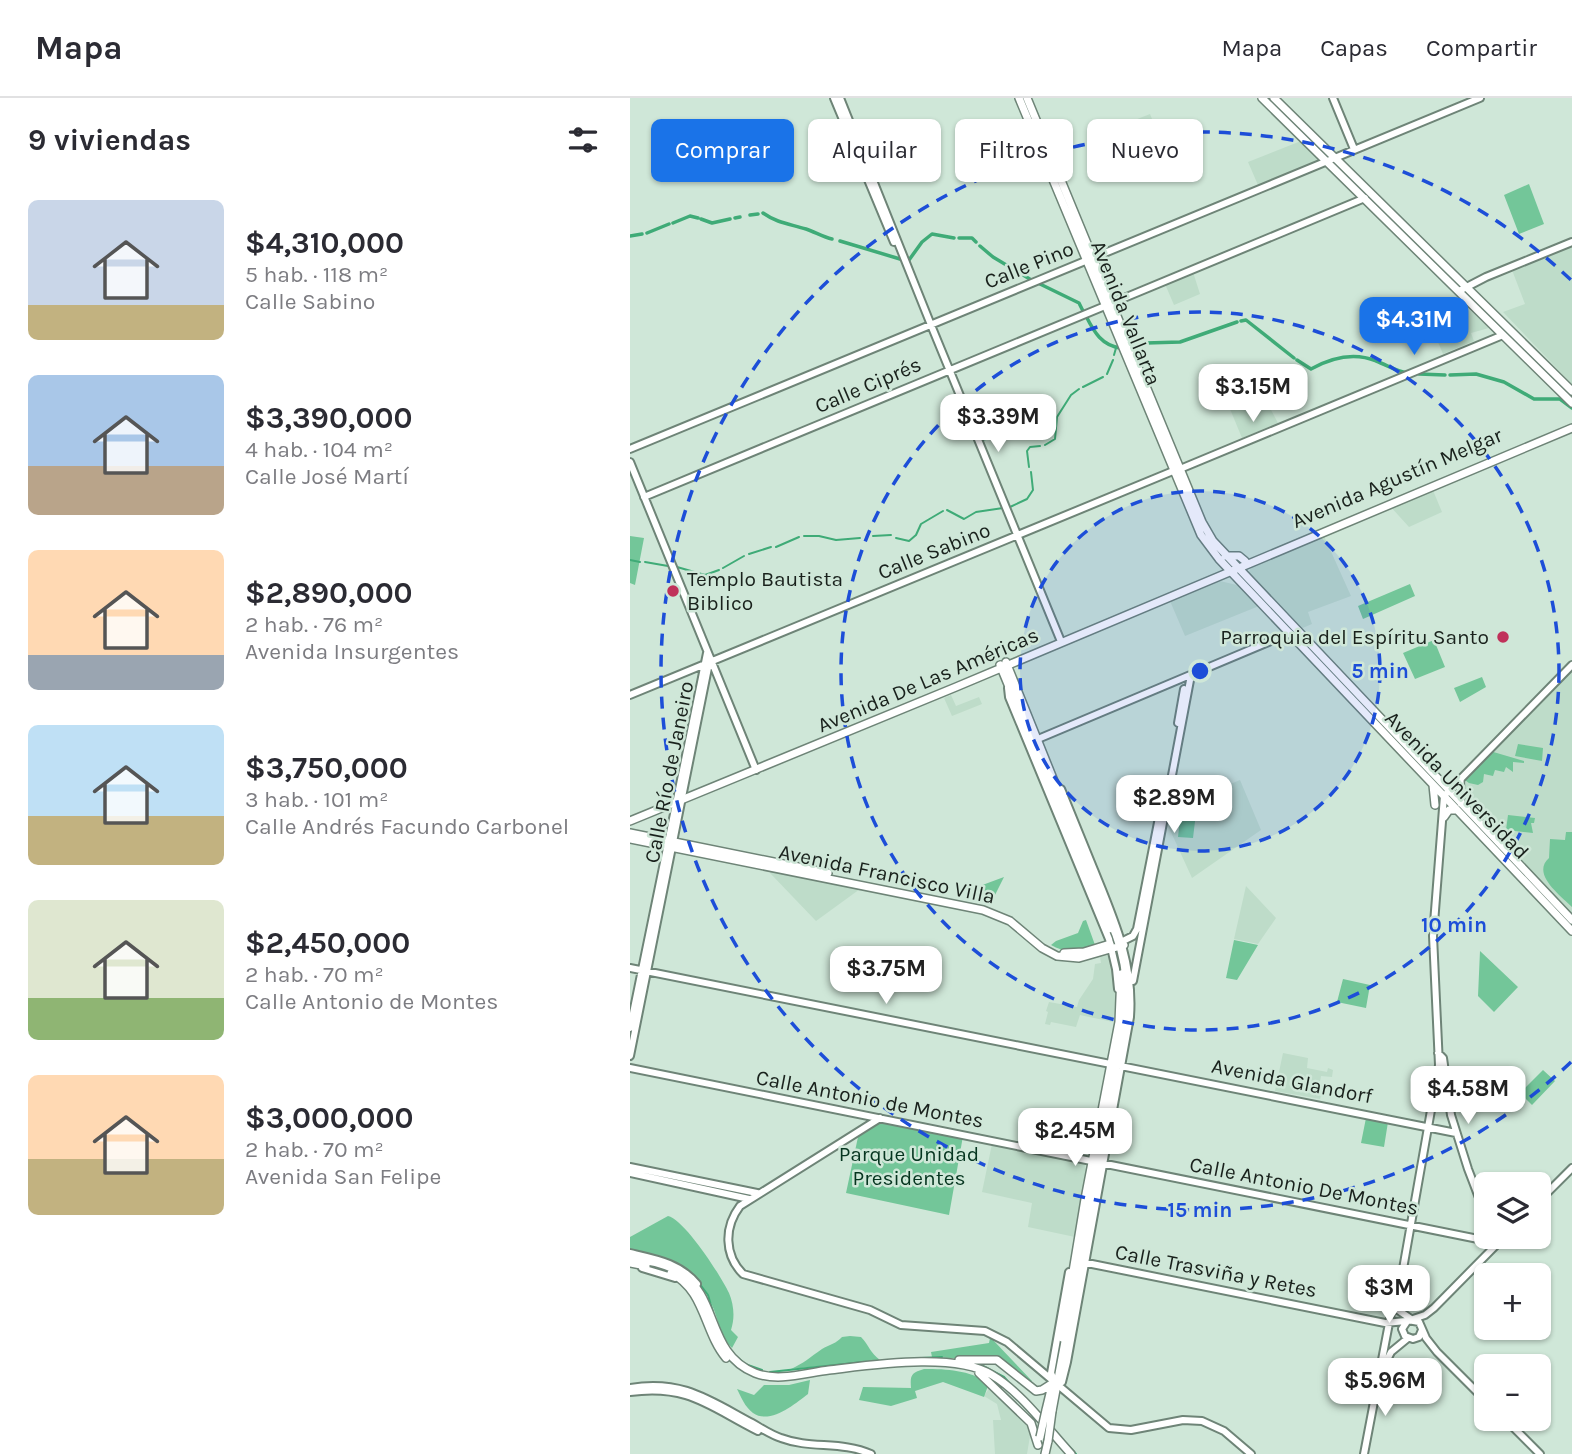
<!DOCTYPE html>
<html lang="es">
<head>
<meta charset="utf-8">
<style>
  body { margin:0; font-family:Karla,sans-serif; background:#f2f2f3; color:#2b2b33; height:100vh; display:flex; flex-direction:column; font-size:26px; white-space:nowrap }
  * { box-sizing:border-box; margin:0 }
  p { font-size:23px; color:#7c7c81 }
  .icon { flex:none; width:38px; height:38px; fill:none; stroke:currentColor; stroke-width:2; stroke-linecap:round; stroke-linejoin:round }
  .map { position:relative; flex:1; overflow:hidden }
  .panel { display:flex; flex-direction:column; background:#fff; width:630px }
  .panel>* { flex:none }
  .hud { position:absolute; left:21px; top:21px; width:665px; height:63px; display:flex; gap:14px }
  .controls { position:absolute; left:844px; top:1074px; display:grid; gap:14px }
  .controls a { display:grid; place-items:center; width:77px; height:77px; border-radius:10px; background:#fff; box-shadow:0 2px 5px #0004; font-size:35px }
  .price { position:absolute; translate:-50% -60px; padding:0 16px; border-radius:14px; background:#fff; color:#222; font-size:23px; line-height:46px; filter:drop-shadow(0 2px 4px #0008) }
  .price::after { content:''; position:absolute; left:50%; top:42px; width:21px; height:16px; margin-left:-10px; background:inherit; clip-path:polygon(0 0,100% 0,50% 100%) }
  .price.on { background:#1a73e8; color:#fff }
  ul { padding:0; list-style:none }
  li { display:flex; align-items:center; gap:21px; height:175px; padding:0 28px }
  li span { display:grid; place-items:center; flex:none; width:196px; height:140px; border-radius:10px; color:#555 }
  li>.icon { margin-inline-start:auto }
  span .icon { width:84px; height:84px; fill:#fffc; stroke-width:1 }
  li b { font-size:30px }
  h2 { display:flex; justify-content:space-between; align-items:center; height:84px; padding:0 28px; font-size:30px }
  .tag { padding:0 24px; border-radius:10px; background:#fff; box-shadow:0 2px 5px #0004; font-size:24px; line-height:63px }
  .tag.on { background:#1a73e8; color:#fff }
  header { display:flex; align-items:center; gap:42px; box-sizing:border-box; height:98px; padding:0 35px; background:#fff; border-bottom:2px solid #e1e1e2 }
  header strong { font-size:33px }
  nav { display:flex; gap:38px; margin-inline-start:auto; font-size:24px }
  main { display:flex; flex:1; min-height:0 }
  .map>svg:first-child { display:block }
  .built { fill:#bedcc9 }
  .green { fill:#73c699 }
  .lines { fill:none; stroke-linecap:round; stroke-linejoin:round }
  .stream { stroke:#3fab77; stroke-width:2 }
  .canal { stroke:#3fab77; stroke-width:3.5 }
  .secondary-casing { stroke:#6e8477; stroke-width:10 }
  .primary-casing { stroke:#6e8477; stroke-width:10 }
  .secondary { stroke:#fff; stroke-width:6 }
  .primary { stroke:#fff; stroke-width:7 }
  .primary-bridge-casing { stroke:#6e8477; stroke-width:10; stroke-linecap:butt }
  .primary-bridge { stroke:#fff; stroke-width:7 }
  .ring { fill:none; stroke:#1d4ed8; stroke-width:3.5; stroke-dasharray:12 9 }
  .poi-dot { fill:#c0315a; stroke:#cfe7d8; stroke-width:2.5 }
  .labels { text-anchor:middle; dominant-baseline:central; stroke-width:5; stroke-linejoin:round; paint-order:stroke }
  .street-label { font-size:21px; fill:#19211c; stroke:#cfe7d8 }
  .poi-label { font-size:21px; fill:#19211c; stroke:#cfe7d8; text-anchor:start }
  .park-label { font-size:21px; fill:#05351f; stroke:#cfe7d8 }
  .centre { fill:#1d4ed8; stroke:#cfe7d8; stroke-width:3.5 }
  .ring-label { font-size:21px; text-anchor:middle; font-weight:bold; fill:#1d4ed8; stroke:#cfe7d8; stroke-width:5; stroke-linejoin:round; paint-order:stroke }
</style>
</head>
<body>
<header>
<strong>Mapa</strong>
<nav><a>Mapa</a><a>Capas</a><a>Compartir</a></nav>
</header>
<main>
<section class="panel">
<h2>9 viviendas<svg class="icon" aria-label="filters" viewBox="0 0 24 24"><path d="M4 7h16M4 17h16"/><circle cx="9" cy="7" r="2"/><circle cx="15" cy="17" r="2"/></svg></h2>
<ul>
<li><span style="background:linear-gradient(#c9d6e8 75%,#c2b280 0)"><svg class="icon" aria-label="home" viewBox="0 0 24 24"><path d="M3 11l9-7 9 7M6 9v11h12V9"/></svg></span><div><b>$4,310,000</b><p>5 hab. · 118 m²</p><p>Calle Sabino</p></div></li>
<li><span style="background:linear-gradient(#a9c7e8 65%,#b9a48a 0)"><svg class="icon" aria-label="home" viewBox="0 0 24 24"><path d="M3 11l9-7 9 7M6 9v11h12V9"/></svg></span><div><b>$3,390,000</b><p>4 hab. · 104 m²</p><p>Calle José Martí</p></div></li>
<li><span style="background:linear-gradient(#ffd9b3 75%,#9aa5b1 0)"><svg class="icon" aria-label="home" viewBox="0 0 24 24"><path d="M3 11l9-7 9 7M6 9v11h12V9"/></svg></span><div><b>$2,890,000</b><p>2 hab. · 76 m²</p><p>Avenida Insurgentes</p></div></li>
<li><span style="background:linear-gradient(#bfe0f5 65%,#c2b280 0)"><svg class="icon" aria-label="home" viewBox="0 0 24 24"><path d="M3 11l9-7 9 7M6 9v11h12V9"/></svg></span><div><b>$3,750,000</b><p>3 hab. · 101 m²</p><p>Calle Andrés Facundo Carbonel</p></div></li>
<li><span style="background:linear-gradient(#dfe7d0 70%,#8fb573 0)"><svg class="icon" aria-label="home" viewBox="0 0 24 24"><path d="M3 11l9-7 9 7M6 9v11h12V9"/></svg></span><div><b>$2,450,000</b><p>2 hab. · 70 m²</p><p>Calle Antonio de Montes</p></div></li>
<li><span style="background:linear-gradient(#ffd9b3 60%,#c2b280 0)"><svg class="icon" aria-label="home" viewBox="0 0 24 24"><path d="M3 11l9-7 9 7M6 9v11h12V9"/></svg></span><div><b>$3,000,000</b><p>2 hab. · 70 m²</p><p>Avenida San Felipe</p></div></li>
</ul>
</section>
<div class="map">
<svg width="942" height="1356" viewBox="0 0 942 1356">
  <rect width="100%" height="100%" fill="#cfe7d8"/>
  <path class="built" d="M520 16 528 36 481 56 472 35Z
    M671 43 689 62 628 87 618 64Z
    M942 148V286L873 214 895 206 882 172Z
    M563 174 570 196 544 207 535 186Z
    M827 200 859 230 841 235 844 243 813 256 795 213Z
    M633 297 648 325 612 340 600 311Z
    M802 390 812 414 779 429 759 407Z
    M694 438 721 498 678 514 682 526 668 532 619 477V473L622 469Z
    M590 483 611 488 629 508 555 538 540 503Z
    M942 572V822L819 693Z
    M321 597 326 608 349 599 352 606 322 618 314 600Z
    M610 682 631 732 562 780 535 721 537 712Z
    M141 772 230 791 186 823 140 775Z
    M616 788 646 820 628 846 604 841Z
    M480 857 486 895 483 924 450 917 446 929 421 924 420 927 415 926 418 914 416 913 419 904 447 909 449 902 463 881 465 866 471 865 470 859Z
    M653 955 678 960 677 970 697 974 698 970 703 972 702 979 691 978 689 990 693 991 690 1001 645 993Z
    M362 1046 455 1065 456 1075 445 1139 398 1129 402 1105 352 1094Z
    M360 1289 401 1332 397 1356H365L363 1322H371L367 1306 354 1298Z"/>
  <path class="green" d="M899 86 914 126 889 136 874 97Z
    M364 310 374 335 351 344 340 320Z
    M0 438 14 440 5 487 0 485Z
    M780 486 785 498 733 521 728 508Z
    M804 542 815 569 785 581 773 555Z
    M852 579 856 589 830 604 824 590Z
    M888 646 913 650 912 663 885 658Z
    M860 653 894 663V665L883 664V674L876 669 874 674 865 672 863 678 854 676 853 684 848 687 839 685 832 680Z
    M551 713 566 715 563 740 548 739Z
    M878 717 905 720 904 725H901L903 735 876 732Z
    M936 734H942V809C930 797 901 776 919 760L920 741 935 742Z
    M374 779 361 805 345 802 347 789Z
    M456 822 465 847C450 852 436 856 421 847L426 843 448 835 453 823Z
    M604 842 628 847 607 882 596 880Z
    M850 853 888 889 864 914 848 898Z
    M713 881 740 887 736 910 707 904Z
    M913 972 925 983 902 1007 890 995Z
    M736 1020 758 1024 754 1049 731 1045Z
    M249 1021 333 1038 319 1117 216 1095 228 1039 226 1035Z
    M38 1118C55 1122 91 1178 99 1195 104 1207 105 1220 101 1232L108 1239 102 1250C91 1240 89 1225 84 1212 71 1173 37 1162 0 1152V1139Z
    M220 1238 231 1239C239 1247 240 1255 250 1262L161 1271C174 1265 179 1260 192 1251 199 1247 207 1245 212 1239Z
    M360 1240 365 1241 364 1243 402 1283 398 1286 373 1263 302 1259 301 1254 359 1245Z
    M294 1271C318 1271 338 1272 359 1285L354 1299 313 1284 285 1293 287 1300 261 1308 229 1302 233 1289 281 1290C280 1277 281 1275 294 1271Z
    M180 1282 178 1296C165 1306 140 1327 123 1315 115 1309 111 1299 107 1291L124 1297 134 1287H159Z"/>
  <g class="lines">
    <path class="stream" d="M484 257 486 250
      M477 276 483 262
      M453 289 473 279
      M415 347 425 341 427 319 441 297 449 291
      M399 369 397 353 400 349 410 348
      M380 409 397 401 403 392 401 374
      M317 412 334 421 346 414 373 410
      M174 438H189L206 442 230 440
      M243 438 261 437
      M266 440 279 443 286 437 291 426 313 413
      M146 449 169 439
      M119 456 141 449
      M0 462 10 464
      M15 464 38 468
      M47 469 75 477 89 472
      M93 470 114 458
      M69 1185 78 1197 83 1214
      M107 1259 115 1266 132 1272
      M292 1260 312 1259
      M349 1266 374 1279 382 1288
      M140 1274 233 1264
      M436 1345 446 1356"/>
    <path class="canal" d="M133 115C147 125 160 126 176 131 185 134 193 139 202 141
      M120 117 128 116
      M105 120 110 119
      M71 121 82 125 100 121
      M43 125 60 118 68 120
      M17 135 39 126
      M0 138 12 136
      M329 140H342L346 144
      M210 143 270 161
      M350 148 363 159 403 183
      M277 162H279L292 144 302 136 324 140
      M410 186 449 205 454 215
      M456 218C464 234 472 248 491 250
      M611 223 616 222 664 260
      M502 250 516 245 550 244 607 224
      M667 262 681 271C701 260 724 254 746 263 757 267 767 274 778 275
      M789 276 815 277
      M820 277 846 276 874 284 904 301H930L942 310"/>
    <defs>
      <path id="secondary" d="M204 0 264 144
        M210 0 301 227 430 541
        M703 0 724 51
        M829 193 856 179 942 144
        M482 205 735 100
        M0 351 850 0
        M0 364 126 672
        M550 371 873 237
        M14 399 475 208
        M378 590 379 599 479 841 486 871 488 891
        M0 597 543 373
        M548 625 554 591
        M408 641 660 535
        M493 843 503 838 507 831 534 694
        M0 870 826 1035
        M503 883 561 577
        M0 930 77 555
        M808 955 813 960 821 1017 838 1071 856 1118
        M0 958 79 565
        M0 970 868 1145
        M250 1020 110 1108C94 1129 94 1157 113 1176L240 1212 271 1227 355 1233 377 1244 479 1330 501 1332 553 1322 572 1323 594 1333 621 1356
        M0 1069 127 1095
        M0 1075 119 1101
        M908 1104 942 1070
        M0 1155C26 1161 50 1165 67 1186
        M452 1164 755 1225 776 1223
        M12 1170 45 1180
        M781 1221 768 1212 767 1205 809 967 803 838 814 698 942 567
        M783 1221 795 1217 804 1210 874 1139
        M792 1232 789 1239 783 1241 775 1238 772 1231 778 1222 789 1224 796 1240 807 1254 856 1303
        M754 1268 761 1254 778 1240
        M424 1282 421 1275 439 1174
        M428 1286 432 1284 437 1264 500 919C504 865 484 821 464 772 453 745 442 718 431 691
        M0 1290C52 1281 79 1302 122 1325 131 1330 141 1337 151 1340 180 1351 212 1343 241 1356
        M0 1294C59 1286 80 1309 128 1333
        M875 1321 910 1356
        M734 1356 764 1199"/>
      <path id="primary" d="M389 0 571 437 589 461 942 833
        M397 0 572 424 583 443 942 822
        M632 0 942 305
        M644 0 942 293
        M595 458H609L615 463
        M376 564 486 837C496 864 499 895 495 923L422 1313
        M370 567 479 831
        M830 682 831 705
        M803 687 805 707
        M814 719 819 712H827
        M0 723 326 589 942 330
        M0 735 198 775
        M0 741 353 812 380 823 412 850 427 858 449 860 494 847
        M434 855 454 854 480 846
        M0 1160C17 1163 36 1165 51 1175 89 1200 77 1256 125 1275 148 1284 175 1275 199 1272 242 1267 325 1254 362 1277 391 1294 418 1331 441 1356
        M0 1165 16 1168
        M41 1175C75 1192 74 1234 96 1260
        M432 1240 455 1101 489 924 491 876
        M329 1262H367L406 1293 412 1292 423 1285
        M349 1275 401 1325 408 1347
        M416 1312 423 1283
        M415 1356 418 1343"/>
    </defs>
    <use href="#secondary" class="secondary-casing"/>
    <use href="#primary" class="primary-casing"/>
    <use href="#secondary" class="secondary"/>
    <use href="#primary" class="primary"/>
    <defs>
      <path id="primary-bridge" d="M410 1339 416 1312
        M418 1343 422 1313"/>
    </defs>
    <use href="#primary-bridge" class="primary-bridge-casing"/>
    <use href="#primary-bridge" class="primary-bridge"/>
  </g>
  <circle cx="570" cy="573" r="180" fill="#1d4ed8" fill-opacity=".12"/>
  <g class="ring">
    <circle cx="570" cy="573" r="180"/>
    <circle cx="570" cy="573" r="359"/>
    <path d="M941 964A539 539 0 1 1 941 182"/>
  </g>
  <g class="poi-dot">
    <circle cx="43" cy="493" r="7"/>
    <circle cx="873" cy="539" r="7"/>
  </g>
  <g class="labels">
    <g class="street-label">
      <text transform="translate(399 167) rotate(-22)">Calle Pino</text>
      <text transform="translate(496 215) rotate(68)">Avenida Vallarta</text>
      <text transform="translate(238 287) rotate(-23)">Calle Ciprés</text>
      <text transform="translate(767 380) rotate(-23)">Avenida Agustín Melgar</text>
      <text transform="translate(304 453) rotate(-22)">Calle Sabino</text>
      <text transform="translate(298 582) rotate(-23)">Avenida De Las Américas</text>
      <text transform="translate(39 674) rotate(-79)">Calle Río de Janeiro</text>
      <text transform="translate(827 687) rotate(46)">Avenida Universidad</text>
      <text transform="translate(257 776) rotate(12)">Avenida Francisco Villa</text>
      <text transform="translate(662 983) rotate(11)">Avenida Glandorf</text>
      <text transform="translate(240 1001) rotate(11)">Calle Antonio de Montes</text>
      <text transform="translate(674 1088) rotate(11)">Calle Antonio De Montes</text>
      <text transform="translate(586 1173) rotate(11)">Calle Trasviña y Retes</text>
    </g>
    <g class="poi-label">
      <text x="57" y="481">Templo Bautista<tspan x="57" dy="24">Biblico</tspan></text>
      <text x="859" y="539" text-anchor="end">Parroquia del Espíritu Santo</text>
    </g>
    <g class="park-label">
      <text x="279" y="1056">Parque Unidad<tspan x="279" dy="24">Presidentes</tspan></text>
    </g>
  </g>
  <circle cx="570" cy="573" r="10" class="centre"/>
  <g class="ring-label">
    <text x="750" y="580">5 min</text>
    <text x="824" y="834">10 min</text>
    <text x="570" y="1119">15 min</text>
  </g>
</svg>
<div class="controls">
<a><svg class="icon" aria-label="layers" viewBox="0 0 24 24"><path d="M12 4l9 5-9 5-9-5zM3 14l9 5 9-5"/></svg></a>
<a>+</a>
<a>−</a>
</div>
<b class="price on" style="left:784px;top:259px">$4.31M</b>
<b class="price" style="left:623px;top:326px">$3.15M</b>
<b class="price" style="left:368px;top:356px">$3.39M</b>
<b class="price" style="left:544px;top:737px">$2.89M</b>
<b class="price" style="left:256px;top:908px">$3.75M</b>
<b class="price" style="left:838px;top:1028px">$4.58M</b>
<b class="price" style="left:445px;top:1070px">$2.45M</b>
<b class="price" style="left:759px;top:1227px">$3M</b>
<b class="price" style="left:755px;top:1320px">$5.96M</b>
<div class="hud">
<a class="tag on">Comprar</a>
<a class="tag">Alquilar</a>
<a class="tag">Filtros</a>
<a class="tag">Nuevo</a>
</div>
</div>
</main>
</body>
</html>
